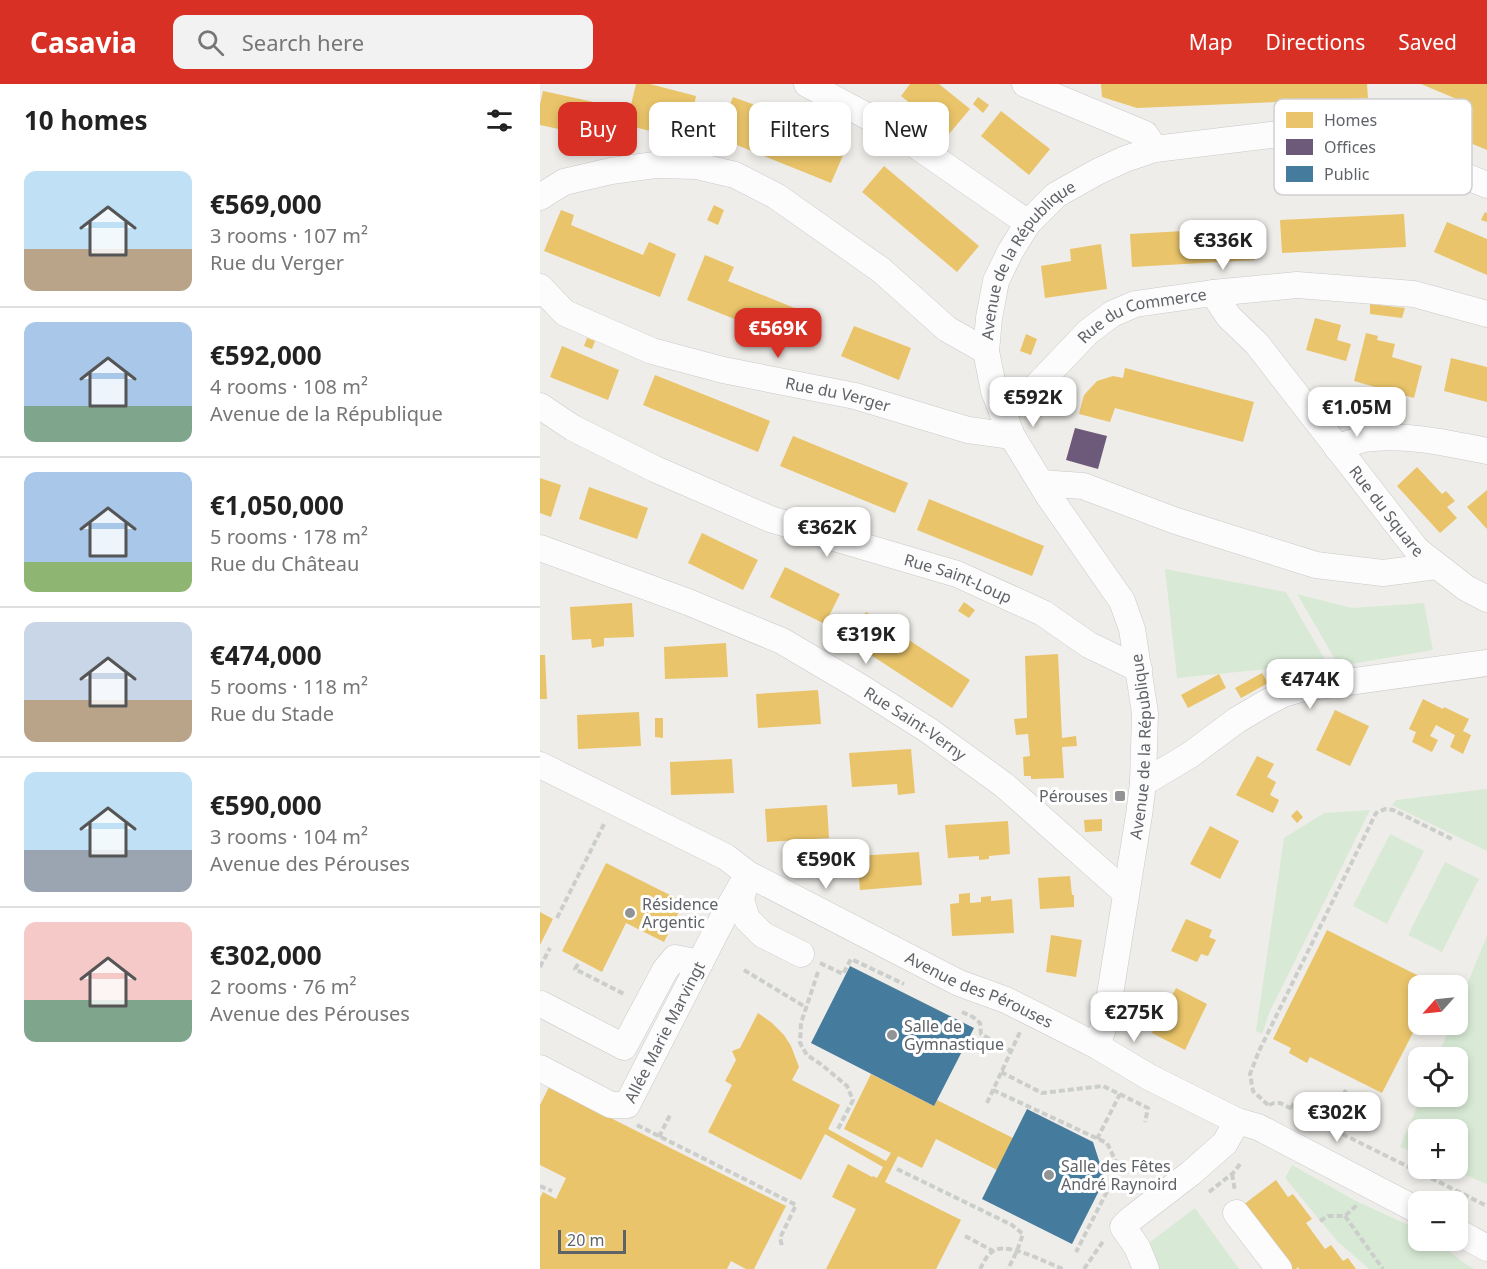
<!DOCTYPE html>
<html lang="en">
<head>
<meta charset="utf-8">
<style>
  body { margin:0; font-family:"Noto Sans",sans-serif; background:#f2f2f2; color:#222; height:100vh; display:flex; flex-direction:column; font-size:22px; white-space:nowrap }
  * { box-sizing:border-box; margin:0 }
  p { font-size:20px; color:#767676 }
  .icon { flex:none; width:33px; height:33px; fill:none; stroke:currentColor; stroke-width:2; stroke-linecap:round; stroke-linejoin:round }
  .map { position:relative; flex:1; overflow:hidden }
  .side { display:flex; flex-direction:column; background:#fff; width:540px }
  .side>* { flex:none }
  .banner { position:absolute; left:18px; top:18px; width:570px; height:54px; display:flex; gap:12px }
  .needle { width:39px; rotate:243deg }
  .controls { position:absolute; left:868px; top:891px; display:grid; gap:12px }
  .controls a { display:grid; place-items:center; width:60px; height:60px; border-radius:12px; background:#fff; box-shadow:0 3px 9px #0003; font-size:30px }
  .scale { position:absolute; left:18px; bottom:15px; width:68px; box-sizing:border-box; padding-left:6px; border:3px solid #5f6368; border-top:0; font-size:16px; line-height:21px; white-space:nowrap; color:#5f6368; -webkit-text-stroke:4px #fff; paint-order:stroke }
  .price { position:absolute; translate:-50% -51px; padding:0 14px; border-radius:12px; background:#fff; color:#222; font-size:20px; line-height:39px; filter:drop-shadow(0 2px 3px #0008) }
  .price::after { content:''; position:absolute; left:50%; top:36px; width:18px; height:14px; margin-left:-9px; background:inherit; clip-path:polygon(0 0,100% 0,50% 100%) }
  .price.current { background:#d93025; color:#fff }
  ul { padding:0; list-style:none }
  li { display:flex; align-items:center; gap:18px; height:150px; padding:0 24px }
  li+li { border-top:2px solid #e0e0e0 }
  li span { display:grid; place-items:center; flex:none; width:168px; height:120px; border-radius:12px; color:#555 }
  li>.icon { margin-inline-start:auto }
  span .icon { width:72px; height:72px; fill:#fffc; stroke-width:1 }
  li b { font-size:26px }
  h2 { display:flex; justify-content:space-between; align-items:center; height:72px; padding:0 24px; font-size:26px }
  .tag { padding:0 21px; border-radius:12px; background:#fff; box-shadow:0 3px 9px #0003; font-size:21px; line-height:54px }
  .tag.current { background:#d93025; color:#fff }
  header { display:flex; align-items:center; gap:36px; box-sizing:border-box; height:84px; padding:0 30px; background:#d93025; color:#fff }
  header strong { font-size:28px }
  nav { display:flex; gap:33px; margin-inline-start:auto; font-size:21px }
  .search { width:420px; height:54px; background:#f2f2f2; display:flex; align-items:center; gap:15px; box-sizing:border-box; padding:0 21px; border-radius:12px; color:#767676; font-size:22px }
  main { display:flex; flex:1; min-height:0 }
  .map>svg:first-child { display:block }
  .green { fill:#d8ead5 }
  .homes { fill:#e9c46a }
  .offices { fill:#6d597a }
  .public { fill:#457b9d }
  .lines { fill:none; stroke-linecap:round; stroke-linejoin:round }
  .minor-casing { stroke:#c9c9c9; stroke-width:27 }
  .path { stroke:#cbcecb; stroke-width:4; stroke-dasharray:6 3; stroke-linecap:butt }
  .minor { stroke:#fdfcfc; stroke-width:26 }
  .poi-dot { fill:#919395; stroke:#fff; stroke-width:2 }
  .labels { text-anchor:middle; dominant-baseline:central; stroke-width:6; stroke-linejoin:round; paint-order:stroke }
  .street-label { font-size:16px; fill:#5f6368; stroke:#fff }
  .poi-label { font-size:16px; fill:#5f6368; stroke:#fff; text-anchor:start }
  .key { fill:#fff; stroke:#cfd0d2; stroke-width:1.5 }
  .key-label { font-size:16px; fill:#5f6368 }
</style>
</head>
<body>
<header>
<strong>Casavia</strong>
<div class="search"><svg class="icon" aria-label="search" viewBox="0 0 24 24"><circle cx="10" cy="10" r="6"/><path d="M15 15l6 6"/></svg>Search here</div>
<nav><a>Map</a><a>Directions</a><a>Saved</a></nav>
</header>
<main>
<section class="side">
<h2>10 homes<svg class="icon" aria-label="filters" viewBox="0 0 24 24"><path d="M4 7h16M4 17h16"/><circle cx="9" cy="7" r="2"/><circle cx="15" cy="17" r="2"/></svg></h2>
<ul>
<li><span style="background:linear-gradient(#bfe0f5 65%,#b9a48a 0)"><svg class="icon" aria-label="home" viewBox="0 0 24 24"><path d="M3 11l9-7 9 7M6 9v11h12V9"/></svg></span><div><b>€569,000</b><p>3 rooms · 107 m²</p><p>Rue du Verger</p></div></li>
<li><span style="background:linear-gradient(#a9c7e8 70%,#7fa58c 0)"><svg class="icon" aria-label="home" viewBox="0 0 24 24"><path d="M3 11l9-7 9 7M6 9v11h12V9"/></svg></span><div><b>€592,000</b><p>4 rooms · 108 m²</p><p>Avenue de la République</p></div></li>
<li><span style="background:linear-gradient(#a9c7e8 75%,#8fb573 0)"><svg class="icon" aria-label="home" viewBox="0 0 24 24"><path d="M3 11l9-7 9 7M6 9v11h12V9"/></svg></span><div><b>€1,050,000</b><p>5 rooms · 178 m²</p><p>Rue du Château</p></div></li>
<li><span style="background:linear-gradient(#c9d6e8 65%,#b9a48a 0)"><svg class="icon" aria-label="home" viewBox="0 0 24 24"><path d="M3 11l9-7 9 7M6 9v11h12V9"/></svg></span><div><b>€474,000</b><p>5 rooms · 118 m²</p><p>Rue du Stade</p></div></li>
<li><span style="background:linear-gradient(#bfe0f5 65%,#9aa5b1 0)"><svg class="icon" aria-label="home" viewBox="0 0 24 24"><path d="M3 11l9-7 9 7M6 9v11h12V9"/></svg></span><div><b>€590,000</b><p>3 rooms · 104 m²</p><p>Avenue des Pérouses</p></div></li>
<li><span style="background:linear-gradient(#f6c9c9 65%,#7fa58c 0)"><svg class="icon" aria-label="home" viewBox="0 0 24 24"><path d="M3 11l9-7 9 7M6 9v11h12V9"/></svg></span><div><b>€302,000</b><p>2 rooms · 76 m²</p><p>Avenue des Pérouses</p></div></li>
</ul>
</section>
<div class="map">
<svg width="947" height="1185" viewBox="0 0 947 1185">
  <rect width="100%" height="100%" fill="#efede9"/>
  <path class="green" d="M625 485 746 508 787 579 637 594Z
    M757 510 812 524 884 519 893 566 799 582Z
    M947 705V767L852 721 856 716Z
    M830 726 730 927 722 950 716 947 744 754 784 729Z
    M850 750 884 767 847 840 813 822Z
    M905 778 939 795 902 868 868 851Z
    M947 852V1100L910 1085 918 1084V1046H879V1071L860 1063 881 1013 918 1012V974L897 973 911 941 918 940V922Z
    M752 1081 818 1118 879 1146V1156L896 1157 927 1181 935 1185H829L797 1157 745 1094Z
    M655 1124 699 1185H612L602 1164Z"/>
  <path class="homes" d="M96 0H110L156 12 147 56 86 41Z
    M370 0H399L430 25 409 50 361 12Z
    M561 0H827L828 14 597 24 562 13Z
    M881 0H947V66L906 49 919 16Z
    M3 7 63 20 56 53 0 41V20Z
    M193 13 215 21 211 32 304 69 291 99 177 53Z
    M438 13 449 21 443 29 433 20Z
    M461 27 510 65 489 91 441 52Z
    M344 82 439 162 417 188 322 108Z
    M174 121 184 126 178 141 167 136Z
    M21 126 34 131 31 141 103 171 109 158 136 170 120 213 4 167Z
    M945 128 947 129V138L941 136Z
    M864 130 866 163 742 169 740 136Z
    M907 138 947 155V191L894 168Z
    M714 143 715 176 592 183 590 150Z
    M561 160 567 205 505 214 501 182 531 177 530 165Z
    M165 171 194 183 188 197 274 232 262 262 147 216Z
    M830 220 865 224 862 234 830 230Z
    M775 234 801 241 797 256 811 260 806 277 766 266Z
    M314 242 371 264 359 296 301 272Z
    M826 249 838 252 837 256 855 260 852 273 882 282 874 314 814 297Z
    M486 250 497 255 491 271 480 267Z
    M47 254 55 257 52 265 44 262Z
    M22 262 79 286 68 316 10 293Z
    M911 274 947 283V318L904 307Z
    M585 284 714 318 703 358 575 324 570 338 539 330 544 311 557 297 573 292 583 294Z
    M115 291 230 337 218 368 103 321Z
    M253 352 368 399 355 429 240 382Z
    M877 383 902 410 906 407 915 417 907 423 917 434 900 449 857 402Z
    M0 394 21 401 11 433 0 429Z
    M49 403 108 424 97 455 39 435Z
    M947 406V445L927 423Z
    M389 415 504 462 492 492 377 446Z
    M162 449 218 476 203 506 148 479Z
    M245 483 300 510 285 540 230 513Z
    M424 518 435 526 429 534 418 527Z
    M92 519 94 553 64 554V562L52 564 51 555 32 556 30 523Z
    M326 528 430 596 412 624 308 556Z
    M186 559 188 593 125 595 124 563Z
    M518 570 522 654 536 652 537 662 522 663 524 694 491 695V692H484L483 673 490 672 488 650 476 651 474 635 487 634 485 572Z
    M0 571H5L7 615H0Z
    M722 589 728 599 701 614 695 604Z
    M679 590 686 604 648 624 641 611Z
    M278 606 281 640 218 644 216 610Z
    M883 615 903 625 904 623 929 635 923 647 931 651 923 670 910 663 915 651 896 641 890 652 898 656 892 668 872 658 876 648 869 645Z
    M795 626 829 642 810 682 776 666Z
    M99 628 101 662 38 665 37 631Z
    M115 634H123V654L115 653Z
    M371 665 375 709 358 711 357 700 312 703 309 669Z
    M717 672 734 680 727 693 736 698 730 711 739 716 733 729 696 711Z
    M192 675 194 709 131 711 130 678Z
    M287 721 289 754 227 758 225 725Z
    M757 726 763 733 757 739 751 732Z
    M562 735V747L545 748 544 736Z
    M468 737 470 770 449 772V775L439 776V772L408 774 405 741Z
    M670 742 699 757 680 795 650 780Z
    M379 768 382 801 320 806 317 772Z
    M66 779 144 818 124 858 86 839 62 888 22 867Z
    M530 792 532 811H534V823L500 825 498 794Z
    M430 809V819L441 818V813L451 812V817L472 815 474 849 412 852 410 820 419 819V810Z
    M0 828 13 835 0 861Z
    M646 835 672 846 669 853 676 856 668 872 661 870 657 878 631 867Z
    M787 846 899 902H879V937L842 1009 770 973 767 979 749 969 751 964 733 955Z
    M511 851 542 856 536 893 506 888Z
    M636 904 667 920 645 966 612 949Z
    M218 929 232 939 244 951 251 962 259 983 252 996 300 1021 288 1045 346 1077 351 1069 304 1045 331 990 394 1022 397 1016 473 1054 457 1086 396 1055 382 1084 358 1072 345 1098 421 1136 396 1185H286L316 1125 292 1113 308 1080 332 1093 333 1092 337 1094 343 1083 285 1050 261 1096 168 1048 192 1001 185 997 196 976 192 967 200 964Z
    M9 1003 246 1122 214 1185H206L191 1177 187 1185H0V1114L3 1108 16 1115 26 1094 0 1081V1021Z
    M736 1096 748 1113 753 1110 772 1135 766 1139 785 1165 791 1161 803 1177 808 1174 816 1185H759L758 1183 756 1185H748L703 1121Z"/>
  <path class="offices" d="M535 344 567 352 558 385 526 376Z"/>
  <path class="public" d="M310 882 434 944 394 1022 271 959Z
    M487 1025 553 1058 565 1095 532 1160 442 1115Z"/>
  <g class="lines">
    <defs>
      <g id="minor">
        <path d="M267 0 355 47 488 139"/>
        <path d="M485 0 605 50 615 65"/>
        <path d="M0 113 24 98 71 87 115 81 157 82 195 91 236 112 341 186 407 245 446 267"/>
        <path id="s1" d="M0 203 25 229 112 267 183 286 315 312 428 346 472 352"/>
        <path id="s2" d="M673 209 689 233 717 260 877 466 926 504 947 515"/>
        <path id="s3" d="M0 322 33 344 115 385 230 435 417 490 503 529 549 561 599 585"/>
        <path id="s4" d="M462 328 486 313 548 248 572 230 595 220 673 209 757 201 874 210 947 230"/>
        <path d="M797 364C806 361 815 357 824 355 865 349 907 359 947 367"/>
        <path d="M501 399 543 402 636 437 776 481 843 489 897 482"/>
        <path id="s5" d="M0 464 148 518 242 557 320 603 388 646 464 701 586 809"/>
        <path id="s6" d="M0 681 186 773 208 790 419 899 466 916 557 962 609 993 697 1037 718 1043 879 1127"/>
        <path d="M603 699 650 671 697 636 726 619 743 610 764 604 947 579"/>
        <path d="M206 797 201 816 207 835 223 851 261 870"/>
        <path d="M1 920 84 963 125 886 135 874 160 879"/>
        <path id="s7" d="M557 962 566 935 599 731 603 699 605 629 592 545 582 517 508 411 472 352 454 307 446 267 449 234 456 197 470 168 488 139 516 111 557 88 585 75 615 65 731 51 804 55 826 59 865 70 908 85 947 101"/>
        <path id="s8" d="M0 984 71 1021H87L185 830 208 790"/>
        <path d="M696 1129 739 1185"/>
        <path d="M918 1148 947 1164"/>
        <path d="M606 1185 597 1163 583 1143 591 1135 651 1089 685 1059 697 1037"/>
      </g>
    </defs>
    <use href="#minor" class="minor-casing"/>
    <path class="path" d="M17 834 65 738
      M280 879 303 890 311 875 364 900
      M38 880 35 885 86 911
      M0 883 10 864
      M204 886 267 924
      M278 888 261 939 260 959 267 971 282 981 307 1002 313 1016 298 1045
      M422 928 433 933 440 939 441 950 471 967
      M461 988 502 1009 563 1002 608 1024 605 1038
      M453 1006 567 1059 579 1084 536 1168
      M447 1019 480 948
      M728 1021 713 1007 710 990 719 967 836 729 845 725 853 726 912 755
      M729 1021 734 1019H740L947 1122
      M751 1024 755 1018 760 1014C772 1015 791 1025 801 1015 803 1012 804 1009 806 1006
      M97 1041 256 1121 240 1154 242 1162
      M119 1053 131 1029
      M557 1055 580 1010
      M357 1085 472 1141 483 1150 477 1167 468 1185
      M692 1090 695 1107
      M572 1097 590 1106
      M0 1102 12 1107
      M669 1108 693 1089 701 1079
      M805 1132 843 1185
      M780 1137 788 1132H805L818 1120
      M425 1152 453 1167
      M440 1185C444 1178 447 1170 455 1166 470 1159 507 1179 523 1185
      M544 1185 564 1156"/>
    <use href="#minor" class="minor"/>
  </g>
  <g class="poi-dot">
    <rect x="574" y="706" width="12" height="12" rx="3"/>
    <circle cx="90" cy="829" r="6"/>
    <circle cx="352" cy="951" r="6"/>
    <circle cx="509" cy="1091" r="6"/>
  </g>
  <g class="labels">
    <g class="street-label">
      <text stroke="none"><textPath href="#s7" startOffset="844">Avenue de la République</textPath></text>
      <text stroke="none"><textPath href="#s4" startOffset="176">Rue du Commerce</textPath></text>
      <text stroke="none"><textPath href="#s1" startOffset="322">Rue du Verger</textPath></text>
      <text stroke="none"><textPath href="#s2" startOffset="279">Rue du Square</textPath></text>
      <text stroke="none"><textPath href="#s3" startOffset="454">Rue Saint-Loup</textPath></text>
      <text stroke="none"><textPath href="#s5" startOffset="416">Rue Saint-Verny</textPath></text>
      <text stroke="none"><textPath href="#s7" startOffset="304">Avenue de la République</textPath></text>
      <text stroke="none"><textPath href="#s6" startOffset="494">Avenue des Pérouses</textPath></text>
      <text stroke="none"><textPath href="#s8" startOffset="178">Allée Marie Marvingt</textPath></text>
    </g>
    <g class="poi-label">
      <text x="568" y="712" text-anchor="end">Pérouses</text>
      <text x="102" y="820">Résidence<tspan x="102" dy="18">Argentic</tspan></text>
      <text x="364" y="942">Salle de<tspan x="364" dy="18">Gymnastique</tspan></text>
      <text x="521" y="1082">Salle des Fêtes<tspan x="521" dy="18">André Raynoird</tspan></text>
    </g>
  </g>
  <rect x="734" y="15" width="198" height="96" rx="9" class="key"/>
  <rect x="746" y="28" width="27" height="16" fill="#e9c46a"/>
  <rect x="746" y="55" width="27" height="16" fill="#6d597a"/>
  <rect x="746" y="82" width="27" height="16" fill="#457b9d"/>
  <g class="key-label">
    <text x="784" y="42">Homes</text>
    <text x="784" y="69">Offices</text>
    <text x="784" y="96">Public</text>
  </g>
</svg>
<div class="controls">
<a><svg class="needle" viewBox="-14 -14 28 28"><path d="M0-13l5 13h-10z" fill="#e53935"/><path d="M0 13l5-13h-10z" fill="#767676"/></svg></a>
<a><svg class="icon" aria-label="locate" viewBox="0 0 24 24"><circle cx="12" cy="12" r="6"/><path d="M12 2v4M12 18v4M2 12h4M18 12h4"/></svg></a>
<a>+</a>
<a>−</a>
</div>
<div class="scale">20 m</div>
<b class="price" style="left:683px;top:187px">€336K</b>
<b class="price current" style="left:238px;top:275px">€569K</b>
<b class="price" style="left:493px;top:344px">€592K</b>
<b class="price" style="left:817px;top:354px">€1.05M</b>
<b class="price" style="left:287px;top:474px">€362K</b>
<b class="price" style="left:326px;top:581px">€319K</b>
<b class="price" style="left:770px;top:626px">€474K</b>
<b class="price" style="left:286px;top:806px">€590K</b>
<b class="price" style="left:594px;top:959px">€275K</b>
<b class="price" style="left:797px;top:1059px">€302K</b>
<div class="banner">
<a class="tag current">Buy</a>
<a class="tag">Rent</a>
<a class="tag">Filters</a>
<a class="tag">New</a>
</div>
</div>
</main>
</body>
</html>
